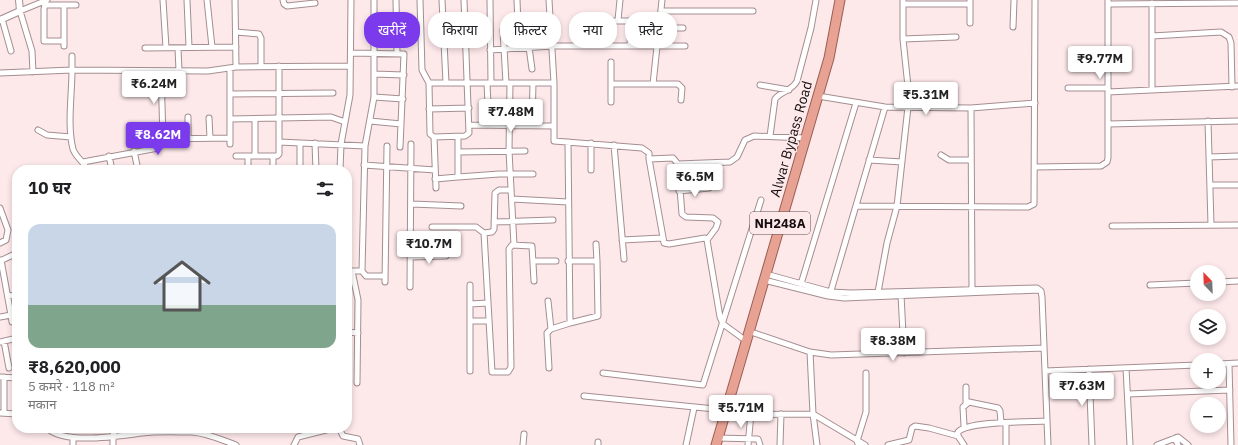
<!DOCTYPE html>
<html lang="hi">
<head>
<meta charset="utf-8">
<style>
  body { margin:0; font-family:"IBM Plex Sans","Noto Sans Devanagari",sans-serif; background:#f2f2f2; color:#202124; height:100vh; display:flex; flex-direction:column; font-size:15px; white-space:nowrap }
  * { box-sizing:border-box; margin:0 }
  p { font-size:13px; color:#757577 }
  .icon { flex:none; width:22px; height:22px; fill:none; stroke:currentColor; stroke-width:2; stroke-linecap:round; stroke-linejoin:round }
  .map { position:relative; flex:1; overflow:hidden }
  .sheet { position:absolute; left:12px; top:165px; width:340px; height:268px; display:flex; flex-direction:column; background:#fff; border-radius:16px; box-shadow:0 2px 6px #0003 }
  .sheet>* { flex:none }
  .hud { position:absolute; left:364px; top:12px; width:380px; height:36px; display:flex; gap:8px }
  .needle { width:26px; rotate:337deg }
  .controls { position:absolute; left:1190px; top:265px; display:grid; gap:8px }
  .controls a { display:grid; place-items:center; width:36px; height:36px; border-radius:50%; background:#fff; box-shadow:0 2px 6px #0003; font-size:20px }
  .price { position:absolute; translate:-50% -34px; padding:0 9px; border-radius:4px; background:#fff; color:#222; font-size:13px; line-height:26px; filter:drop-shadow(0 1px 2px #0008) }
  .price::after { content:''; position:absolute; left:50%; top:24px; width:12px; height:9px; margin-left:-6px; background:inherit; clip-path:polygon(0 0,100% 0,50% 100%) }
  .price.active { background:#7c3aed; color:#fff }
  ul { padding:0; list-style:none }
  li { display:grid; align-content:center; gap:8px; height:212px; padding:0 16px }
  li span { display:grid; place-items:center; height:124px; border-radius:12px; color:#555 }
  li>.icon { margin-inline-start:auto }
  span .icon { width:72px; height:72px; fill:#fffc; stroke-width:1 }
  li b { font-size:17px }
  h2 { display:flex; justify-content:space-between; align-items:center; height:48px; padding:0 16px; font-size:17px }
  .chip { padding:0 14px; border-radius:16px; background:#fff; box-shadow:0 2px 6px #0003; font-size:14px; line-height:36px }
  .chip.active { background:#7c3aed; color:#fff }
  .map>svg:first-child { display:block }
  .lines { fill:none; stroke-linecap:round; stroke-linejoin:round }
  .minor-casing { stroke:#a58e91; stroke-width:7 }
  .tertiary-casing { stroke:#a58e91; stroke-width:8 }
  .trunk-casing { stroke:#9b5e54; stroke-width:11 }
  .minor { stroke:#fff; stroke-width:5 }
  .tertiary { stroke:#fff; stroke-width:6 }
  .trunk { stroke:#e8a294; stroke-width:9 }
  .labels { text-anchor:middle; dominant-baseline:central; stroke-width:3; stroke-linejoin:round; paint-order:stroke }
  .shield { fill:#fde8ea; stroke:#5b4f50; stroke-width:1 }
  .shield-label { font-size:13px; font-weight:bold; fill:#150d0e }
  .street-label { font-size:14px; fill:#150d0e; stroke:#fde8ea }
</style>
</head>
<body>
<div class="map">
<svg width="1238" height="445" viewBox="0 0 1238 445">
  <rect width="100%" height="100%" fill="#fde8ea"/>
  <g class="lines">
    <defs>
      <path id="minor" d="M46 0 44 9V41H64
        M163 0 166 48
        M187 0 189 47
        M207 0 212 47
        M235 0 236 67
        M283 0 284 4 287 6 315 3
        M374 0V97L365 146 362 271 366 276H385
        M396 0 397 53
        M420 0 422 70 429 83 430 134 434 137 465 136 469 133 464 0
        M442 0 446 83
        M490 0 491 83
        M517 0 518 24 527 33 532 69
        M549 0 554 83V141L642 148 649 153V159L673 158 678 164 730 162 737 157 745 140 754 136 806 138
        M903 4H970
        M1108 4 1238 3
        M45 5H76
        M64 5V46
        M661 11H753
        M2 19 11 51
        M618 20 620 0
        M970 23V0
        M1013 27 1014 0
        M659 28H683
        M503 30 506 83
        M236 32 259 34 261 38V66
        M1152 36 1221 32 1229 37 1231 43 1232 87
        M903 39 956 37
        M598 46 599 21H660
        M630 46 631 20
        M145 48 236 47
        M178 48 179 71
        M490 50 553 46H685
        M351 53 404 54 400 147
        M72 56V70L208 71 236 67 350 66
        M611 62V102
        M161 71 163 139
        M33 72 32 51 20 11 47 0
        M0 73 72 70C72 94 67 126 73 149 76 158 84 161 87 170
        M374 74 404 75
        M429 83H554
        M487 83 489 125
        M510 83 509 151 514 245
        M611 84H678L682 88 681 100
        M653 84 662 0
        M760 85 789 90
        M1068 88H1108
        M1152 90V3
        M1108 92 1238 86
        M230 94 333 93
        M818 96 885 107 971 108 1035 103
        M374 97 403 99
        M971 108 972 291
        M429 109 469 108
        M209 118 210 138
        M230 119 331 117 345 122
        M370 121 401 124
        M1208 121 1211 225
        M1108 124 1238 121
        M469 125 553 126
        M532 125 533 83
        M38 130 47 135 71 137
        M770 136 775 99C781 91 792 91 797 81L811 28 816 0
        M434 137 436 188
        M458 137V177L499 174H533
        M188 139V117
        M279 142 365 146
        M300 143V170
        M315 143 316 170
        M230 144V68
        M614 145 624 259
        M134 151 138 170
        M458 152 525 151
        M941 155 949 160H970
        M109 156 112 170
        M236 156H277L279 154V66
        M255 156V119
        M1209 157 1238 156
        M649 159 664 243 669 244 705 238 707 240 720 317 723 324 745 340
        M869 160 902 162
        M83 162 158 148 163 143V139L230 138
        M678 164 682 214 686 217 713 218 718 222 716 228 707 240
        M364 165 435 170
        M1035 167 1101 166 1107 162 1108 158V0
        M248 170V156
        M273 170V156
        M340 170 341 144 350 95 351 0
        M591 170V143
        M435 179 458 177
        M1210 185H1238
        M511 190H499L495 193 494 229 492 232 484 233 492 372H508L511 367 509 249 512 245 532 246 534 281
        M679 191 709 188
        M512 199 568 202
        M412 204 461 206
        M856 206 1028 207 1034 204 1035 0
        M0 208 8 230 6 240 0 243
        M494 222 553 220
        M1112 226 1238 225
        M432 227H476L484 233
        M622 240 662 238
        M596 244 597 261
        M411 257 446 256
        M1 260 11 315
        M0 261 17 253
        M534 261H556
        M568 261H597L598 316 570 323
        M347 271H362
        M352 271 358 300 357 383
        M766 274 831 292 851 293 1037 288 1041 291 1042 297 1048 445
        M764 280 828 296 844 298 1039 290
        M385 282 387 146
        M1219 282 1238 281
        M801 284 856 103
        M470 285V371
        M1150 285 1197 283
        M410 287 411 144
        M878 292 887 243 897 206 908 107 909 96 903 39V0
        M830 294 885 107
        M901 295 904 353
        M8 296 17 295
        M548 301 551 329
        M470 304 488 303
        M0 317 11 315 12 322H17
        M470 321H488
        M748 331 810 352 831 355 1044 348
        M347 332 358 333
        M4 341 9 368
        M0 342 17 338
        M810 352 813 414 817 445
        M1219 364 1238 363
        M1229 364 1231 445
        M549 368 547 333 551 329 570 323 568 142
        M1126 368 1130 445
        M1089 369 1092 445
        M1045 371 1197 365
        M603 373 703 385 761 200
        M0 377 17 378
        M4 377V413
        M966 387V403
        M1128 394 1230 390
        M584 396 725 410
        M0 413 17 414
        M724 415 813 414 865 445
        M964 426 963 407 969 402 998 408 1000 411 1001 422
        M47 428C64 445 118 436 142 433 158 431 176 432 192 432 207 433 222 440 236 445
        M111 428 115 437
        M339 428 343 436 358 439 360 445
        M958 436V432C967 421 1030 422 1047 421
        M113 437V445
        M717 438 758 439 760 445
        M1175 438 1178 445
        M73 439V445
        M858 444 857 441 866 412V373
        M294 445 298 437 334 428
        M523 445 524 434
        M598 445V442
        M686 445 694 408
        M748 445 751 414
        M780 445 781 414
        M888 445 909 440 912 428 915 426 929 428 958 436 964 445
        M1006 445V423
        M1157 445 1178 437 1188 445"/>
      <path id="tertiary" d="M0 20 20 11 19 0"/>
      <path id="trunk" d="M716 445 829 58 840 0"/>
    </defs>
    <use href="#minor" class="minor-casing"/>
    <use href="#tertiary" class="tertiary-casing"/>
    <use href="#trunk" class="trunk-casing"/>
    <use href="#minor" class="minor"/>
    <use href="#tertiary" class="tertiary"/>
    <use href="#trunk" class="trunk"/>
  </g>
  <g class="labels">
    <rect class="shield" x="750" y="212" width="60" height="22" rx="3"/>
    <g class="shield-label">
      <text x="780" y="223">NH248A</text>
    </g>
    <g class="street-label">
      <text transform="translate(791 139) rotate(-74)">Alwar Bypass Road</text>
    </g>
  </g>
</svg>
<div class="controls">
<a><svg class="needle" viewBox="-14 -14 28 28"><path d="M0-13l5 13h-10z" fill="#e53935"/><path d="M0 13l5-13h-10z" fill="#757577"/></svg></a>
<a><svg class="icon" aria-label="layers" viewBox="0 0 24 24"><path d="M12 4l9 5-9 5-9-5zM3 14l9 5 9-5"/></svg></a>
<a>+</a>
<a>−</a>
</div>
<b class="price" style="left:1100px;top:80px">₹9.77M</b>
<b class="price" style="left:154px;top:105px">₹6.24M</b>
<b class="price" style="left:926px;top:116px">₹5.31M</b>
<b class="price" style="left:511px;top:133px">₹7.48M</b>
<b class="price active" style="left:158px;top:156px">₹8.62M</b>
<b class="price" style="left:695px;top:198px">₹6.5M</b>
<b class="price" style="left:429px;top:265px">₹10.7M</b>
<b class="price" style="left:893px;top:362px">₹8.38M</b>
<b class="price" style="left:1082px;top:407px">₹7.63M</b>
<b class="price" style="left:741px;top:429px">₹5.71M</b>
<div class="hud">
<a class="chip active">खरीदें</a>
<a class="chip">किराया</a>
<a class="chip">फ़िल्टर</a>
<a class="chip">नया</a>
<a class="chip">फ़्लैट</a>
</div>
<section class="sheet">
<h2>10 घर<svg class="icon" aria-label="filters" viewBox="0 0 24 24"><path d="M4 7h16M4 17h16"/><circle cx="9" cy="7" r="2"/><circle cx="15" cy="17" r="2"/></svg></h2>
<ul>
<li><span style="background:linear-gradient(#c9d6e8 65%,#7fa58c 0)"><svg class="icon" aria-label="home" viewBox="0 0 24 24"><path d="M3 11l9-7 9 7M6 9v11h12V9"/></svg></span><div><b>₹8,620,000</b><p>5 कमरे · 118 m²</p><p>मकान</p></div></li>
</ul>
</section>
</div>
</body>
</html>
